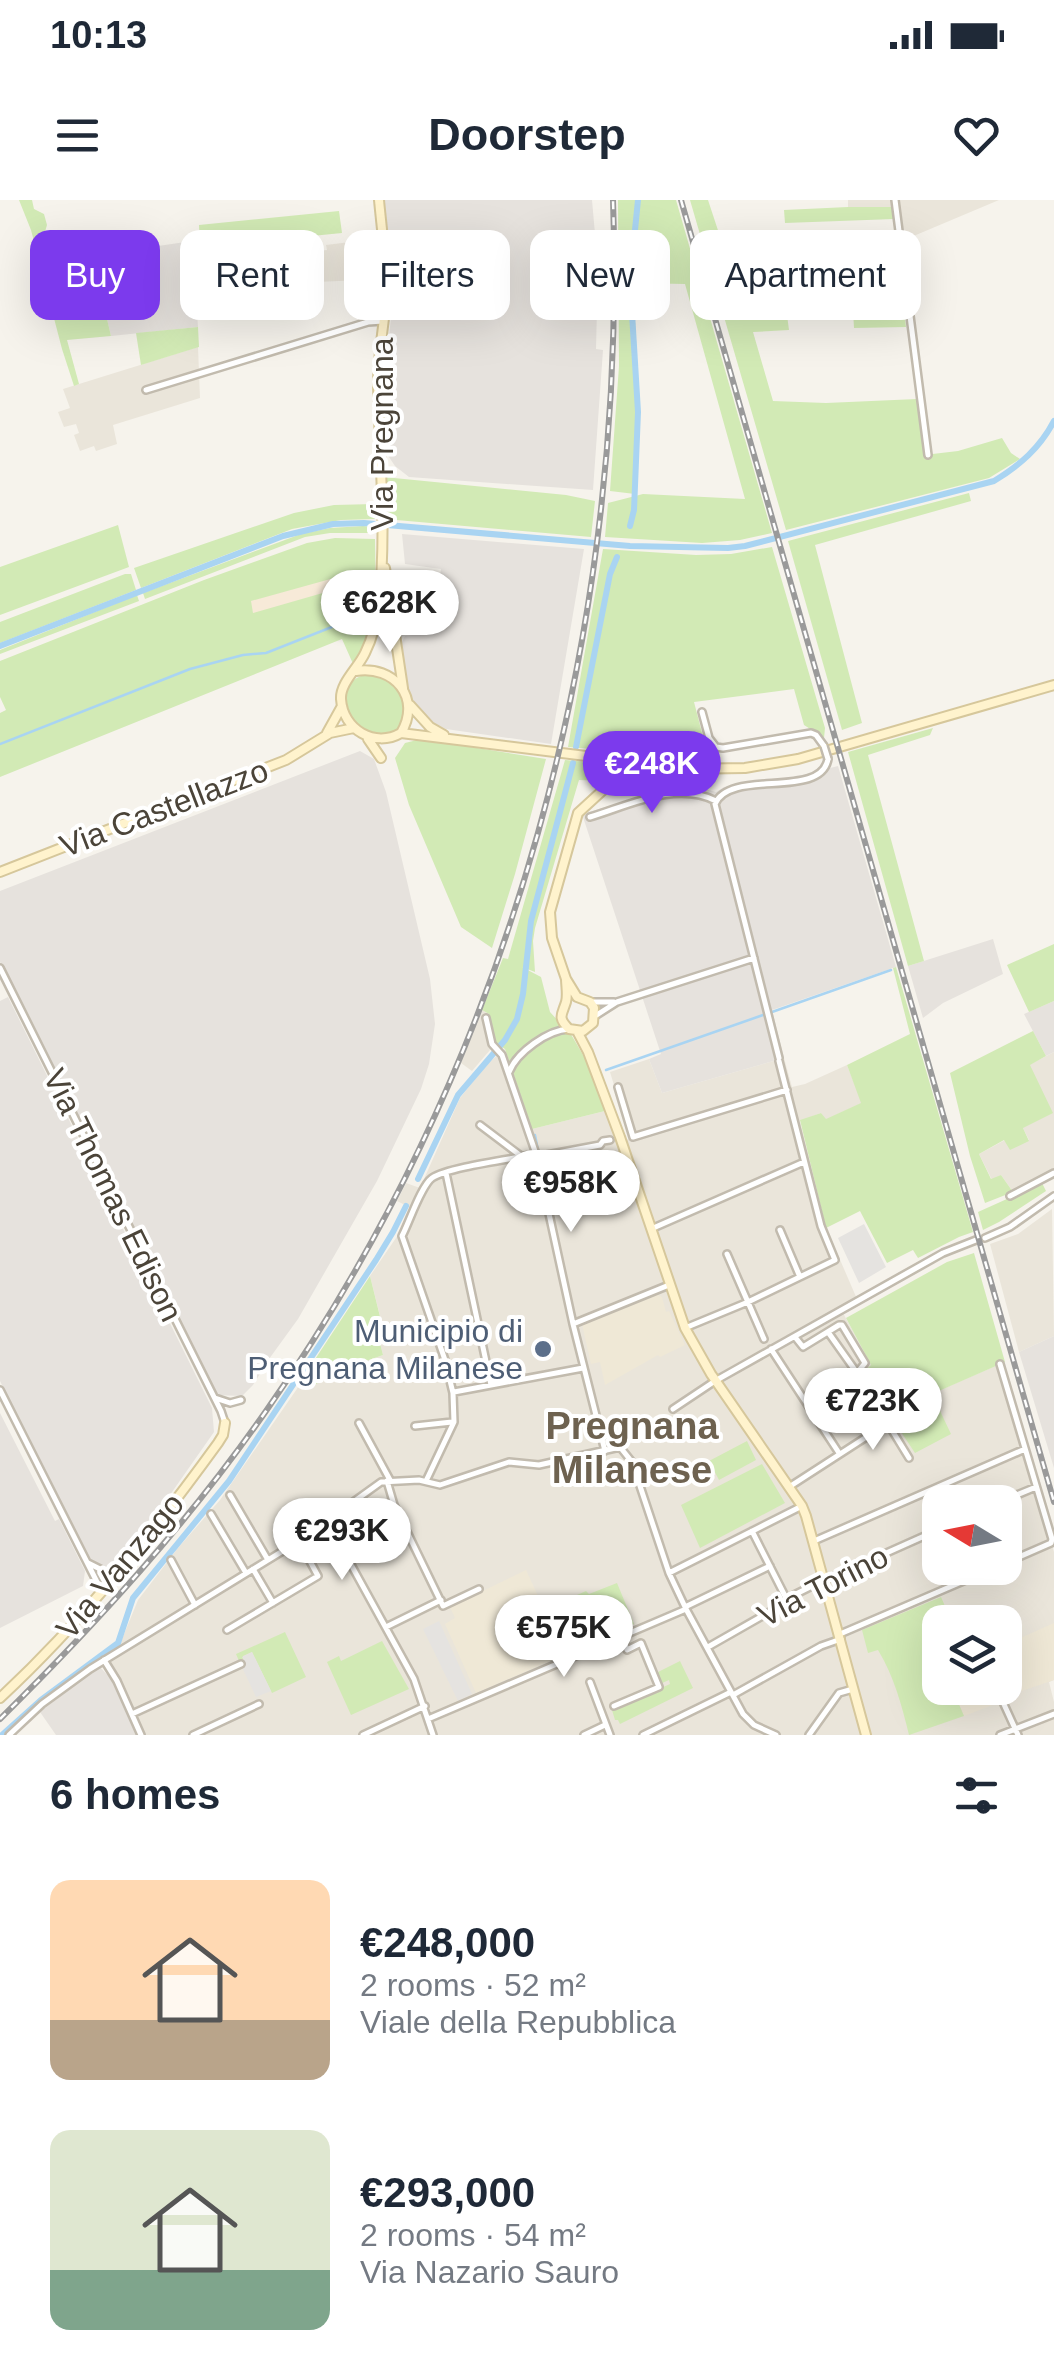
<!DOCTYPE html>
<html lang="en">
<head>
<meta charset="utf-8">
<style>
  body { margin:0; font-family:Arial,sans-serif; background:#f2f2f3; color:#1f2937; height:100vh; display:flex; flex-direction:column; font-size:38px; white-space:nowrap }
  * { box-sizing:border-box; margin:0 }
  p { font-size:32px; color:#747a83 }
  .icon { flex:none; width:55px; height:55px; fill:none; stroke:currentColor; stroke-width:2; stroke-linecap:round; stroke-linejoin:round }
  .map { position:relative; height:1535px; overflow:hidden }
  .side { display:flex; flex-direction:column; background:#fff; flex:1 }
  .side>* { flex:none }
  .hud { position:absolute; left:30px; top:30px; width:995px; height:90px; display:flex; gap:20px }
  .needle { width:65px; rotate:280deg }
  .controls { position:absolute; left:922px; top:1285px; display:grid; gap:20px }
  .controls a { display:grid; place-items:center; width:100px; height:100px; border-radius:20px; background:#fff; box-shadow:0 10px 40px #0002; font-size:50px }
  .price { position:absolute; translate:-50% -85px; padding:0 22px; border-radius:35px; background:#fff; color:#222; font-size:32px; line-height:65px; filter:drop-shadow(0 2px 5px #0008) }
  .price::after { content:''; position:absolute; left:50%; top:60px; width:30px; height:22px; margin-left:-15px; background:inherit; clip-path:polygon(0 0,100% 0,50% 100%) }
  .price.current { background:#7c3aed; color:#fff }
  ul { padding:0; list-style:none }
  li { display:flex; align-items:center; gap:30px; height:250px; padding:0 50px }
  li span { display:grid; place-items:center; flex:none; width:280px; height:200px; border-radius:20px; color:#555 }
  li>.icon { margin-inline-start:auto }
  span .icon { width:120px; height:120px; fill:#fffc; stroke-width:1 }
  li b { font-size:42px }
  h2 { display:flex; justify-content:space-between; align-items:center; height:120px; padding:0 50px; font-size:42px }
  .chip { padding:0 35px; border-radius:20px; background:#fff; box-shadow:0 10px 40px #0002; font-size:35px; line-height:90px }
  .chip.current { background:#7c3aed; color:#fff }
  .status { display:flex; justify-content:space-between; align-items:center; height:70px; padding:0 50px; background:#fff; direction:ltr }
  .status svg { height:28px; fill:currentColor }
  header { display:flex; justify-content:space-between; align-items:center; height:130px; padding:0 50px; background:#fff; font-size:45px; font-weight:700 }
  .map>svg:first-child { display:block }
  .residential { fill:#eae5da; fill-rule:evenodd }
  .commercial { fill:#f7ead8 }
  .industrial { fill:#e6e2dd }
  .education { fill:#efe8d6 }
  .green { fill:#d2eab5; fill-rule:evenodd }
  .parking { fill:#e5e3e0 }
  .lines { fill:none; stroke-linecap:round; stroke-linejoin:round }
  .stream { stroke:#a9d4f2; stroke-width:2.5 }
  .canal { stroke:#a9d4f2; stroke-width:6 }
  .street-casing { stroke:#c2bbae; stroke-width:10 }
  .secondary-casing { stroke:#d6c79b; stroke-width:12 }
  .street { stroke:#fff; stroke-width:5 }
  .secondary { stroke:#fff3cd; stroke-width:8 }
  .rail-casing { stroke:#9a9a9a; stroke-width:6 }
  .rail { stroke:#fff; stroke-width:2.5; stroke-dasharray:8; stroke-linecap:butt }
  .street-bridge-casing { stroke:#c2bbae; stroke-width:10; stroke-linecap:butt }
  .street-bridge { stroke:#fff; stroke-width:5 }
  .service-dot { fill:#5c6f8a; stroke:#fff; stroke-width:4 }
  .labels { text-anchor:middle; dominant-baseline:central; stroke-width:8; stroke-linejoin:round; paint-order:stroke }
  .street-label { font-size:32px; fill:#4b4439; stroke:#fff }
  .service-label { font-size:32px; fill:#4e5e75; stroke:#fff; text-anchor:end }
  .quarter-label { font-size:38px; font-weight:bold; fill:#6e6250; stroke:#fff }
</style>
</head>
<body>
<div class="status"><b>10:13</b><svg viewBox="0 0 49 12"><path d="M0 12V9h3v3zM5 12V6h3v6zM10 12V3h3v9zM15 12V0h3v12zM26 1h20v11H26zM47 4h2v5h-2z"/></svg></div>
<header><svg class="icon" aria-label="menu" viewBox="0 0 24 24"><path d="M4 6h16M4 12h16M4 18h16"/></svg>Doorstep<svg class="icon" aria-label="heart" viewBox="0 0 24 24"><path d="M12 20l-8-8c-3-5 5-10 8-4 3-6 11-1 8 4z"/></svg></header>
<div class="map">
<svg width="1054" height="1535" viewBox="0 0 1054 1535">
  <rect width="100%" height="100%" fill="#f6f3ec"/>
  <path class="residential" d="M848 0H999L897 43 892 7H848Z
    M382 38 385 79 316 82 317 51 327 50 326 45Z
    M198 147 200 198 113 225 117 244 96 251 94 246 80 251 74 235 79 233 76 224 64 227 58 212 70 208 63 189Z
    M482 810 489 814 496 843 472 871 461 863Z
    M505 849 532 929 605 911 682 1128 795 1304 665 1370 682 1407 427 1518 432 1535H144L121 1482 105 1455 120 1444 138 1400 178 1348 220 1300 301 1183 306 1190 338 1171 383 1155 380 1143 386 1140 370 1076 398 1035 411 1008 397 1001 406 983 420 988 460 898 488 863Z
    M1054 852V977L1016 996 1001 975 992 980 979 954 1005 940H1029L1023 928 1029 865Z
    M784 858 792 887 805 884 847 865 862 903 825 920 821 913 800 921 825 1025 857 1099 716 1177 686 1125 625 941 630 938 610 872 649 859 662 893Z
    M1052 1009 1054 1136 1019 1152 990 1044 1018 1034Z
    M843 1113 872 1166 863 1173 931 1194 1000 1164 1054 1352V1480L1049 1482 1054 1502V1535H435L430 1519 688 1409 672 1374 801 1310 807 1318 715 1181 778 1146ZM940 1302H1005V1368H940ZM940 1422H1005V1488H940Z"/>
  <path class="commercial" d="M351 372 355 384 253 414 250 401Z"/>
  <path class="industrial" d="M384 0H592L598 68 596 149 603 150 593 290 409 277 395 266 387 254 386 245 385 172 394 91Z
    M192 41 198 127 111 136 103 103 75 96 56 97 55 85 100 80 97 55Z
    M402 334 584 349 551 544 446 529 426 519 419 511 411 501 401 444 405 436 432 432 441 369 405 364Z
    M360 551 374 559 386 592 430 779 435 824 429 864 421 889 377 981 298 1119 269 1159 253 1185 242 1196 215 1195 0 762V691Z
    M838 566 896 767 772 810 784 858 662 893 649 859 661 854 582 614 667 589 697 587 716 592 724 587 795 577Z
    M993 739 1003 774 943 803 923 818 908 766Z
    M8 797 212 1208 214 1232 165 1302 109 1369 88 1358 0 1181V801Z
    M1054 801V852L1046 856 1024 814Z
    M1054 1136V1268L1019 1152Z
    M0 1213 55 1321 59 1319 85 1371 83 1386 0 1428Z
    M99 1466 114 1482 137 1535H56L40 1512Z"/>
  <path class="education" d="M654 1093 662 1097 666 1112 669 1111 685 1145 660 1157 658 1155 605 1185 600 1162 591 1164 582 1124Z
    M526 1370 544 1409 550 1407 571 1452 476 1493 445 1424 455 1418 450 1407Z
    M1054 1423V1480L998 1499V1503L964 1516 952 1488H1005V1445Z"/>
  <path class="green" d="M19 0H32L34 9 44 14 47 25 44 35 56 96H75L103 102 111 136 67 140 79 184 74 186 62 149 31 30Z
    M618 0H676L772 333 740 340 702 343 605 337 608 303 643 294 745 299 685 84 633 83 639 197 635 294 610 291 619 166Z
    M690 0H708L738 91 751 84 778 83 780 115H787L789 130 753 132 773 201 826 203 917 199 924 255 958 251 1002 238 1011 253 1020 259 989 278 786 330Z
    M848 7H893L894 19 785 23 784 10Z
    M339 11 342 33 200 47 199 25Z
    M901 84 906 127 854 128 853 111C871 110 887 110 887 87Z
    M198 127 199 147 141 165 136 133Z
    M384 277 566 295 595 301 591 337 385 319Z
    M969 293 971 301 815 345 862 523 842 530 788 341Z
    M375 304V319L341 320 292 329 141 388 134 368 294 313 334 305Z
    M118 325 129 367 0 415V367Z
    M363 326 375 327V333H330L305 337 145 399 143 393 301 334 330 328Z
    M335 338 375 339C376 384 377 426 354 466L342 439 0 577V513L6 510 0 497V461L204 380 307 343ZM352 373 354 384 253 413 251 401Z
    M772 347 825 528 824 538 804 525 794 489 694 502 707 552H664L638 539 592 549 568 547 603 349 696 355 731 354Z
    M125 374H131L136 390 0 443V422Z
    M137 395 139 401 0 454V450Z
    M366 474C372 475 377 475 382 477 399 484 413 514 398 529 370 556 315 490 366 474Z
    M933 528 930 535 868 555 924 761 908 766 848 552Z
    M421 539 546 559 515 674 492 748 461 727 409 605 395 558 405 543Z
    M565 560C581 562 609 560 607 581L579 580 535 728 533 741 535 772 522 767 541 777 550 812 572 836 590 867 605 911 532 929 505 849 496 843 489 814 482 810 503 758 508 759Z
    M1054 744V801L1029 812 1007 765Z
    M896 767 973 1032 959 1037 918 1058 913 1050 887 1063 860 1011 826 1028 800 920 821 913 826 919 861 903 847 865 910 834 893 768Z
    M1033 831 1046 856 1030 865 1053 913 1023 928 1029 941 1010 950 1004 940 979 954 991 979 1001 975 1013 992 985 1003 970 956 950 873Z
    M1042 983 1046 991 999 1022 983 1030 978 1012Z
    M974 1053 1005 1162 932 1194 951 1234 915 1253 862 1173 871 1165 846 1118 947 1062Z
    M370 1076 386 1141 380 1143 383 1155 338 1171 306 1190 300 1182Z
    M747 1241 756 1260 719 1280 709 1261Z
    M762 1264 785 1303 700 1348 681 1305Z
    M617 1383 634 1424 571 1452 550 1407 586 1391 589 1394Z
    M941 1397 952 1422H940V1488H952L964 1516 909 1535C902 1506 894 1476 878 1450L868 1453 862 1430Z
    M285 1432 306 1477 272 1493 252 1452 243 1456V1459L239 1461 236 1454Z
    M382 1441 409 1489 351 1515 327 1462 339 1456 341 1461Z
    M680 1461 693 1488 620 1524 618 1520H615L612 1510 670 1484 669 1480 660 1484 656 1473Z"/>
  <path class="parking" d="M864 1024 886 1067 859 1083 838 1038Z
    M439 1421 472 1494 458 1501 423 1429Z
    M252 1452 271 1491 256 1497 242 1467 246 1464 242 1457Z"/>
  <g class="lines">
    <path class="stream" d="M0 544 190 469 243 455 266 453 342 423
      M772 812 891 770
      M606 870 763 815
      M535 935 538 950
      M519 965 531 961"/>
    <path class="canal" d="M630 326 634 310 638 212 630 80 638 0
      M0 446 283 336 333 324 364 323 630 346 728 348 745 346 994 281C1020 265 1040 248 1054 221
      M576 547 610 374 617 357
      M418 979 458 895 505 840 517 819 523 794 531 721 573 563
      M2 1535 41 1500 118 1443 133 1398 229 1281 376 1060 393 1032 406 1006"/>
    <defs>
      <path id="street" d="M895 0 928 255
        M146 190 368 122 383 121
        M702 512 709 538 716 547 723 548 811 533 816 535 824 546
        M590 617C630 605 676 581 716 601
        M0 768 221 1211 225 1223
        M591 802H614
        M595 816 617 802 754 758
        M486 818 492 844 502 855 536 954 573 1124 605 1251
        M779 858 715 604C730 568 821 600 828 559
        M509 872C517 852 548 830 569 829
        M618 887 633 937 787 890
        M480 925 521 956
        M536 957 600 945 603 941 610 940
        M446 973 491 1185
        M1010 996 1054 973
        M651 1029 804 962
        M780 1030 800 1077
        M985 1038 1010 1027 1054 996
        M727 1054 764 1139
        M573 1124 669 1085
        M685 1128 748 1102 835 1060 821 1026 779 861
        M795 1137 803 1147 839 1125H842L865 1163 857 1173 828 1132
        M771 1149 839 1253
        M1000 1164 1052 1339 1051 1343 1005 1363
        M857 1173 909 1258
        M0 1190 102 1392
        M454 1192 583 1168
        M215 1198 230 1203 241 1200
        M673 1209 715 1181 943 1053 976 1040
        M359 1223 390 1280
        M415 1226 452 1222
        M387 1281 394 1305 443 1406 479 1389
        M426 1281 454 1222 453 1193 445 1160 402 1036C409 1023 421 986 432 978 448 967 513 959 536 954
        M789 1287 888 1223
        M230 1295 268 1360
        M1000 1302 1036 1287
        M211 1314 246 1373
        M327 1321 414 1479 433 1535
        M752 1331 787 1400
        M814 1341 1025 1249
        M171 1360 195 1405
        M88 1363 114 1376
        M253 1369 273 1403
        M669 1373 802 1306
        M685 1407 770 1366
        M386 1427 441 1400
        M227 1430 318 1376 299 1341
        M840 1434 994 1368
        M708 1447 787 1402 790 1397 808 1388 940 1329
        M104 1460 117 1481 141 1535
        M590 1482 610 1535
        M733 1495 821 1446 841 1439
        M1002 1500 1018 1535
        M614 1506 659 1487 641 1443 627 1450 622 1436
        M132 1514 241 1464
        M428 1519 686 1409
        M9 1535 42 1504 90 1469 299 1341 381 1282 419 1280 440 1285 509 1262 539 1265 620 1247 632 1262 669 1373 686 1409 743 1514 754 1525 776 1535
        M193 1535 259 1504
        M363 1535 425 1506
        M584 1535 605 1525
        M643 1535 731 1492
        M809 1535 839 1493 853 1489
        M1000 1535 1054 1514"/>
      <path id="secondary" d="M385 368 403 488
        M356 471C394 465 422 498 401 533 375 548 343 530 341 499 340 483 358 468 365 453 373 437 377 420 379 402 387 329 379 255 378 182 378 154 384 126 386 99 387 66 382 32 379 0
        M410 505 430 527 444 535
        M327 533 342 506
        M401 533 594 557 613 556
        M368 539 381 558
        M616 582C589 541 666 531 649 579
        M606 588H635L657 574 678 569 745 568 798 559 1054 485
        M0 672 286 560 330 533 354 528
        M566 779C566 786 568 795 566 802 562 815 557 817 569 829L583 831 593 823 594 808 590 802 577 797 566 779 552 738 550 712 578 613 614 580
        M577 831 588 852 620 937 685 1128 711 1174 802 1306 806 1316 866 1535
        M0 1498C82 1422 152 1334 218 1243L223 1235 225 1223"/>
    </defs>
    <use href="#street" class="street-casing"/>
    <use href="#secondary" class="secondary-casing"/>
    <use href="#street" class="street"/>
    <use href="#secondary" class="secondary"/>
    <defs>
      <path id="rail" d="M681 0 1054 1302
        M0 1519C97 1423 188 1323 266 1211 514 857 627 429 613 0"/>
    </defs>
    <use href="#rail" class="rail-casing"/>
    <use href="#rail" class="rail"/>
    <defs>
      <path id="street-bridge" d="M824 546 828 559"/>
    </defs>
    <use href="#street-bridge" class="street-bridge-casing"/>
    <use href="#street-bridge" class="street-bridge"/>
  </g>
  <circle class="service-dot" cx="543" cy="1149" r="10"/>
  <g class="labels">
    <g class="street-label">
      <text transform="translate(382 234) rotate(-90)">Via Pregnana</text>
      <text transform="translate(164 608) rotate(-21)">Via Castellazzo</text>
      <text transform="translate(113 995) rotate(64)">Via Thomas Edison</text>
      <text transform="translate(120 1366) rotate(-50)">Via Vanzago</text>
      <text transform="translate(823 1386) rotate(-27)">Via Torino</text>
    </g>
    <g class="service-label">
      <text x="523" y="1131">Municipio di<tspan x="523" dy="37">Pregnana Milanese</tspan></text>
    </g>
    <g class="quarter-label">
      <text x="632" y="1226">Pregnana<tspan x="632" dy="44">Milanese</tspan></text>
    </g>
  </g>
</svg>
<div class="controls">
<a><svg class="needle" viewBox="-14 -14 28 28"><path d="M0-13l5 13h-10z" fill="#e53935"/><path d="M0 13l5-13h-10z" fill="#747a83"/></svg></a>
<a><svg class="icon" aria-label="layers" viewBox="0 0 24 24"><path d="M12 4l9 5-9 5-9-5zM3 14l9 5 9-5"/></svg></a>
</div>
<b class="price" style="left:390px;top:455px">€628K</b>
<b class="price current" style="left:652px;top:616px">€248K</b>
<b class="price" style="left:571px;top:1035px">€958K</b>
<b class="price" style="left:873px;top:1253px">€723K</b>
<b class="price" style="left:342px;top:1383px">€293K</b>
<b class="price" style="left:564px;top:1480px">€575K</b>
<div class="hud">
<a class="chip current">Buy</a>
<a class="chip">Rent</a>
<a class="chip">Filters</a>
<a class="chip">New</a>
<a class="chip">Apartment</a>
</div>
</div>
<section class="side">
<h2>6 homes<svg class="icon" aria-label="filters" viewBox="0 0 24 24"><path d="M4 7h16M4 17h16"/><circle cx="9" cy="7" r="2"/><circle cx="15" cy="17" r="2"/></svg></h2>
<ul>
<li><span style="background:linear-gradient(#ffd9b3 70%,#b9a48a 0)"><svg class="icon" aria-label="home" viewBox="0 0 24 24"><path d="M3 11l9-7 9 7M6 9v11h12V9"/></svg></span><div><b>€248,000</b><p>2 rooms · 52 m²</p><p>Viale della Repubblica</p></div></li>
<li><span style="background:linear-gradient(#dfe7d0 70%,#7fa58c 0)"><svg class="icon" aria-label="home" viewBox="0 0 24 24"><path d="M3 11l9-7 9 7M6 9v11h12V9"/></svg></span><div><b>€293,000</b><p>2 rooms · 54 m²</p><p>Via Nazario Sauro</p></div></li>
</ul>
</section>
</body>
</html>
